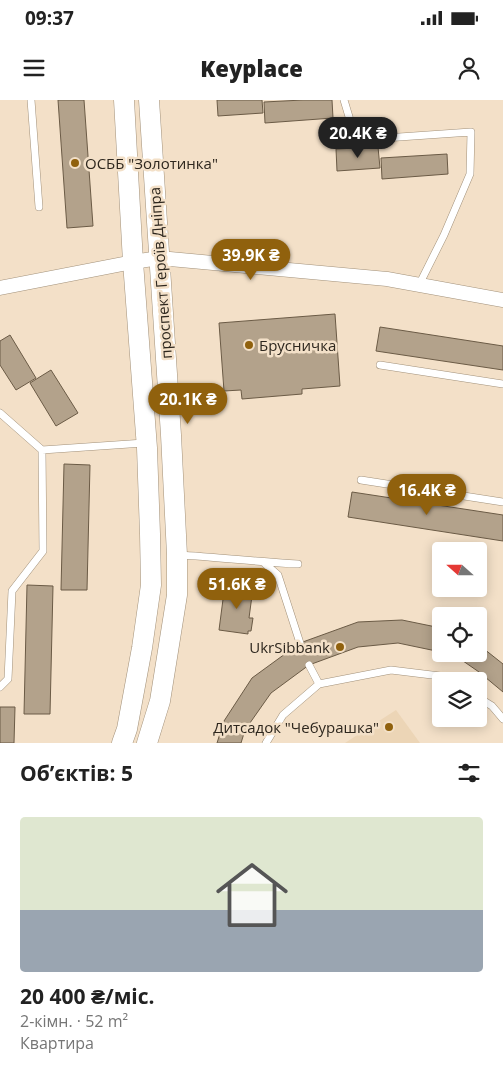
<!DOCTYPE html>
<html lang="uk">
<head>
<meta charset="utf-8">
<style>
  body { margin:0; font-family:"Open Sans",sans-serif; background:#f2f2f2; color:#222; height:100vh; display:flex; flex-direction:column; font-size:19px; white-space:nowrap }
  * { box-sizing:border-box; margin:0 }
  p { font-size:16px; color:#767676 }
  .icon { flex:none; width:28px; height:28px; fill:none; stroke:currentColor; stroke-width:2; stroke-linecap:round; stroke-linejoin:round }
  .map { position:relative; height:643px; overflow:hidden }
  .details { display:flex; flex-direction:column; background:#fff; flex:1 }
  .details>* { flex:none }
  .needle { width:32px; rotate:291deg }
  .controls { position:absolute; left:432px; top:442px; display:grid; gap:10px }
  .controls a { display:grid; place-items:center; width:55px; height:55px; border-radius:5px; background:#fff; box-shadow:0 2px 12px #0003; font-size:25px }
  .price { position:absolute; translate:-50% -42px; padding:0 11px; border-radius:18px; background:#90610d; color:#fff; font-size:16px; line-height:32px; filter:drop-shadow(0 1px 2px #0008) }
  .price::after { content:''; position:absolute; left:50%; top:30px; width:15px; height:11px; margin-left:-8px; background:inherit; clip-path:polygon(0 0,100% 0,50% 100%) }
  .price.active { background:#222; color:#fff }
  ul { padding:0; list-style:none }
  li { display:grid; align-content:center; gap:10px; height:265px; padding:0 20px }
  li span { display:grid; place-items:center; height:155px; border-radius:5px; color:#555 }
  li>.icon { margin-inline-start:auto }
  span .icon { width:90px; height:90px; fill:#fffc; stroke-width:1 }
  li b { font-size:21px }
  h2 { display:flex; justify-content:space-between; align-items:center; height:60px; padding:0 20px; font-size:21px }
  .status { display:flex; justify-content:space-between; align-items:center; height:35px; padding:0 25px; background:#fff; direction:ltr }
  .status svg { height:14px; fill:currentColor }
  header { display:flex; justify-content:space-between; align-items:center; height:65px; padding:0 20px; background:#fff; font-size:22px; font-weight:800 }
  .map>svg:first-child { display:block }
  .built { fill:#ecd5b6 }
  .building { fill:#b3a28b; stroke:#6b5b46 }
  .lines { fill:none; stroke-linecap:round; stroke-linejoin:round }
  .lane-casing { stroke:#a2917a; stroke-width:8 }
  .street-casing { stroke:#a2917a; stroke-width:15 }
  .secondary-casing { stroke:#a2917a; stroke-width:21 }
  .lane { stroke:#fff; stroke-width:7 }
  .street { stroke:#fff; stroke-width:14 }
  .secondary { stroke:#fff; stroke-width:20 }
  .poi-dot { fill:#90610d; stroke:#f3e0c8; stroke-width:2 }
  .labels { text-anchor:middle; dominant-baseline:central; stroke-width:5; stroke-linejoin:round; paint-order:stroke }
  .poi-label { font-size:15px; fill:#2e271e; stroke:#f3e0c8; text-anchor:start }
  .street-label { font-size:15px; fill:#2e271e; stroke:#f3e0c8 }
</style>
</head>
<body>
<div class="status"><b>09:37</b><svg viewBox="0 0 49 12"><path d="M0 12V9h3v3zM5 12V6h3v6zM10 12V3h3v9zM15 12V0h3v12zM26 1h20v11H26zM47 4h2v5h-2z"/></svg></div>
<header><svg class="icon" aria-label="menu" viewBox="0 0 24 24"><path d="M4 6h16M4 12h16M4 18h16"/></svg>Keyplace<svg class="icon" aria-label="person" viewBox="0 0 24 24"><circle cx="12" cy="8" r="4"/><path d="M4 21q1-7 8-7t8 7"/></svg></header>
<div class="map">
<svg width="503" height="643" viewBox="0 0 503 643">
  <rect width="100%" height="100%" fill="#f3e0c8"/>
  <path class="built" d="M396 610 420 643H345Z"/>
  <path class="building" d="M58 0H84L93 126 67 128Z
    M217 0H262L263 13 218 16Z
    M303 0H332L333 18 265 23 264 2Z
    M378 47 380 68 337 71 336 49Z
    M447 54 448 74 382 79 381 58Z
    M335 214 340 286 302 289V294L242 299 241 290 224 291 219 223Z
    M380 227 503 246V270L376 251Z
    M10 235 36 278 16 290 0 265V241Z
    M51 270 78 313 56 326 30 283Z
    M64 364 90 365 87 490H61Z
    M352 392 503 415V441L348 417Z
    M225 484 253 488 249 518H253L251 531H248V534L219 530Z
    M27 485 53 486 50 614H24Z
    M402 520 441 528V552L398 543 358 547 309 565 271 593 245 630 241 643H217L224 621 252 578 300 543 358 522Z
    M479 545 503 564V592L479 572 453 554H450H479Z
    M0 607H15L14 643H0Z"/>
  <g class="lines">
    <defs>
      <path id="lane" d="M31 0 39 107
        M344 0 356 40 471 32 470 74 444 135 419 185
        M380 265 503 284
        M0 313 42 350 43 451 12 491 8 579 0 587
        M42 350 144 343
        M361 380 503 402
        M178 455C218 457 258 462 298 464
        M263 462 278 475 300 543
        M309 565 319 584 391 570 440 576 449 581
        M479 598 492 606 503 619
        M266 643 283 615 319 584"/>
      <path id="street" d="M0 188 133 162 159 158 387 179 503 200"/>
      <path id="secondary" d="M122 643 127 629 142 548 151 485 150 434 147 348 133 162 124 0
        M147 643 160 601 177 495V455L171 335 149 0"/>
    </defs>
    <use href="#lane" class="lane-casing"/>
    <use href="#street" class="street-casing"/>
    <use href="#secondary" class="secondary-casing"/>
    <use href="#lane" class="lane"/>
    <use href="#street" class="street"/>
    <use href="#secondary" class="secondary"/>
  </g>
  <g class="poi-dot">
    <circle cx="75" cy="63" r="5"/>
    <circle cx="249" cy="245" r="5"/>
    <circle cx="340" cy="547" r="5"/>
    <circle cx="389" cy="627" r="5"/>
  </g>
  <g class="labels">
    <g class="poi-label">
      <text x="85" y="63">ОСББ "Золотинка"</text>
      <text x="259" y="245">Брусничка</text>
      <text x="330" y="547" text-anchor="end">UkrSibbank</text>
      <text x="379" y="627" text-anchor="end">Дитсадок "Чебурашка"</text>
    </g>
    <g class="street-label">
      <text transform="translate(160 173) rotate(-94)">проспект Героїв Дніпра</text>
    </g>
  </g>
</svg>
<div class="controls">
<a><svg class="needle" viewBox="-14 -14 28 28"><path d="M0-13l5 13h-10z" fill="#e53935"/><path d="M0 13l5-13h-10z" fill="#767676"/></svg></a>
<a><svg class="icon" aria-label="locate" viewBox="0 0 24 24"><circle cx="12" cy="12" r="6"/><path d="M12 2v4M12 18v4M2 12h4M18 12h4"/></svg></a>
<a><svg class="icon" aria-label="layers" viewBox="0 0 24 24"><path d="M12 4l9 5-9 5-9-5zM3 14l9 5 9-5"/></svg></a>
</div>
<b class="price active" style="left:358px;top:59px">20.4K ₴</b>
<b class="price" style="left:251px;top:181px">39.9K ₴</b>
<b class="price" style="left:188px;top:325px">20.1K ₴</b>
<b class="price" style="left:427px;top:416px">16.4K ₴</b>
<b class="price" style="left:237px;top:510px">51.6K ₴</b>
</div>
<section class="details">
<h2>Об’єктів: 5<svg class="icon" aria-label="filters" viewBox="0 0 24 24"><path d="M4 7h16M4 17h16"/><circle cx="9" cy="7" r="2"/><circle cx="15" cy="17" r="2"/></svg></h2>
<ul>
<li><span style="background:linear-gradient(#dfe7d0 60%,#9aa5b1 0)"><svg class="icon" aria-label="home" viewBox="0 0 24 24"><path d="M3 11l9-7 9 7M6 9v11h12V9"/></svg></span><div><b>20 400 ₴/міс.</b><p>2-кімн. · 52 m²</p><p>Квартира</p></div></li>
</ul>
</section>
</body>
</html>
